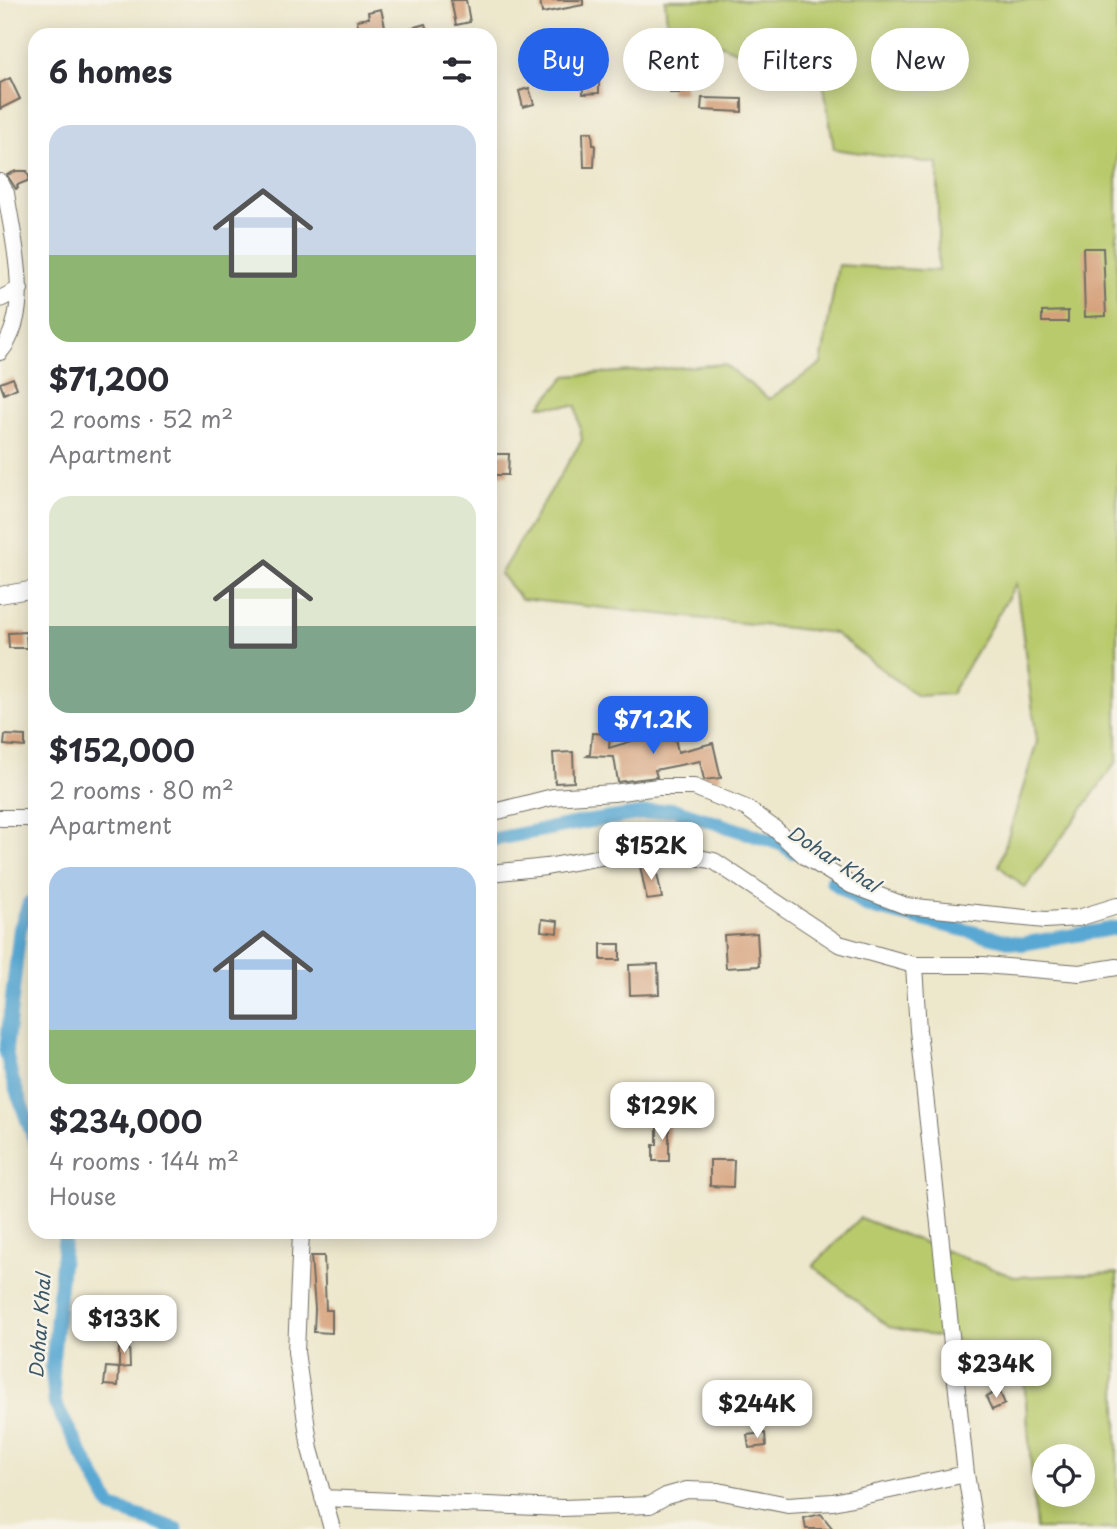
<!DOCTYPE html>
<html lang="en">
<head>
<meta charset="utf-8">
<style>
  body { margin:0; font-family:"Playpen Sans",sans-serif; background:#f2f2f3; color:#2b2b33; height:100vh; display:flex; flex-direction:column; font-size:26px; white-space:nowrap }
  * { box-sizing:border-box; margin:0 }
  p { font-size:23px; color:#7c7c81 }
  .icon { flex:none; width:38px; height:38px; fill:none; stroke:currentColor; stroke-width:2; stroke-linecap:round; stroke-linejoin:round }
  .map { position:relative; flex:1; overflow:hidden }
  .side { position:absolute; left:28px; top:28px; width:469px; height:1211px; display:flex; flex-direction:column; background:#fff; border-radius:21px; box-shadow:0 4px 18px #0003 }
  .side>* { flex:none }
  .banner { position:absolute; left:518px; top:28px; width:494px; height:63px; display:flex; gap:14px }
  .controls { position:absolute; left:1032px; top:1444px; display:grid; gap:14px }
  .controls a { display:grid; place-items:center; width:63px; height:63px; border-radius:50%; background:#fff; box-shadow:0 4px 18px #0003; font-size:35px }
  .price { position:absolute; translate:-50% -60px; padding:0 16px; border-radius:14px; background:#fff; color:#222; font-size:23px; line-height:46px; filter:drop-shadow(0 2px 4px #0008) }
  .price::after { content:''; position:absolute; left:50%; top:42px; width:21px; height:16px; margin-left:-10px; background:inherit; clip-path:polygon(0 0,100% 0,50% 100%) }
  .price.current { background:#2563eb; color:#fff }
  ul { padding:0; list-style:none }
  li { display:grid; align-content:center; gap:14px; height:371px; padding:0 21px }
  li span { display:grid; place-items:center; height:217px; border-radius:21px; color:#555 }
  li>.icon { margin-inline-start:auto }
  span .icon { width:126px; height:126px; fill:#fffc; stroke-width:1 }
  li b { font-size:30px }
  h2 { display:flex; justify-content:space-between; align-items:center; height:84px; padding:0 21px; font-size:30px }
  .chip { padding:0 24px; border-radius:32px; background:#fff; box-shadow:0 4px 18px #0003; font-size:24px; line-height:63px }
  .chip.current { background:#2563eb; color:#fff }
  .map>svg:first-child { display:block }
  .green { fill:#b9ca6d; stroke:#727a4c; stroke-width:2; fill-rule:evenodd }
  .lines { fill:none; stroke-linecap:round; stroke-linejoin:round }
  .canal { stroke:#59a8d3; stroke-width:14 }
  .building { fill:#d5a17b }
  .street-casing { stroke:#6f6d63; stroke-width:18 }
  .street { stroke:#fff; stroke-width:16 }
  .labels { text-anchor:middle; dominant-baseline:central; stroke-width:5; stroke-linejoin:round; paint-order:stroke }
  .water-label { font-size:19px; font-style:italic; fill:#3b5766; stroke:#f7f3e8 }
</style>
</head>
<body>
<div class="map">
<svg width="1117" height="1529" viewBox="0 0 1117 1529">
  <rect width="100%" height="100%" fill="#f7f3e8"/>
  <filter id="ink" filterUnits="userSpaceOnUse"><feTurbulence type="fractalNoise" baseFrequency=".0143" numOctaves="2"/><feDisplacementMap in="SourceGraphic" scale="14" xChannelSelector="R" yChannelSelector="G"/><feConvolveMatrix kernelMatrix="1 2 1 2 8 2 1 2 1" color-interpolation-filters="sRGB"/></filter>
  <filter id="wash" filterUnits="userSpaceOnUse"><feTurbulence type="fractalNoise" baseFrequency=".00686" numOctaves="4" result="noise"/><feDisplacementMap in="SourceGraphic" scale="28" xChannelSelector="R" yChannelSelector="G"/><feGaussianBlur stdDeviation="1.57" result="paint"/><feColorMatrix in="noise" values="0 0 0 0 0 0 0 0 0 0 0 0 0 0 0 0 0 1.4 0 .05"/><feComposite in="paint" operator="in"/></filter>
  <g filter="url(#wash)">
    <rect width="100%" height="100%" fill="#ede7cc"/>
    <path class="green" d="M665 0H1117V761L1025 888 999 866 1037 742 1016 584 951 694 917 696 834 633 521 599 500 574 582 440 576 406H540L566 376 724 364 769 399 821 364 838 265 938 271V164L834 149 824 86 667 23Z
      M860 1218 1014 1277 1117 1273V1529H1036L1022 1353 889 1327 813 1266ZM1045 1456H1083V1494H1045Z"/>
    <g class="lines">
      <path class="canal" d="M490 840 584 822 673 809 781 844 793 852
        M832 881 866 906 1021 944 1117 928
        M35 900 29 903 20 929 6 1051 12 1078 35 1142
        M65 1232 52 1369 55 1404 111 1507 176 1529"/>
    </g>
    <g id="blocks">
      <path class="building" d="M451 0H466L470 22 456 25Z
        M540 0H583V5L542 13Z
        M381 9 387 35H360L357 20 369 18 368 12Z
        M425 24 429 35H397V32Z
        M599 75V93L583 94 582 76Z
        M10 78 20 99 0 109V83Z
        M671 81H685V93H670Z
        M529 88 534 104 523 107 519 91Z
        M702 98 742 99V112L701 110Z
        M583 132H592L593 145H595L594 167H584Z
        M16 171H27L30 180 17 185 18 188 16 189 7 175Z
        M1083 248H1103L1106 316 1085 317Z
        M1068 311V322H1042V312Z
        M13 378 17 388 4 394 0 383Z
        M492 454H509L508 475H492Z
        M26 632 27 648H9L8 633Z
        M673 729 678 752 713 743 721 778 704 780 700 761 655 770 657 777 618 782 614 757 587 756 590 754 592 733 610 734 609 748Z
        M5 735 25 736V747L4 745Z
        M573 752 574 782 555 783 553 753Z
        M655 863 662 898 647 900 640 866Z
        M542 919 558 921 557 933 541 931Z
        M757 933 759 966 726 968 724 935Z
        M601 944H620V960H601Z
        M658 964 659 994 630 995 629 965Z
        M657 1120H669V1161H653V1145H657Z
        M710 1160H734L733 1187 710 1186Z
        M311 1256H324L326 1310H332V1333L314 1332 315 1309Z
        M129 1342 130 1367 119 1368V1343Z
        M106 1367 119 1368 118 1386 104 1385Z
        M999 1390 1005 1404 992 1410 986 1397Z
        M765 1433 766 1446 749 1448 747 1435Z
        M821 1514 833 1529H806L804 1518Z"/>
    </g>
  </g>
  <g filter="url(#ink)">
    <use href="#blocks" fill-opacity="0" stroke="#6f6d63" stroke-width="2"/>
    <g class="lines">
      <defs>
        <path id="street" d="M0 182 6 193C13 241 34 311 0 352
          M0 299 20 289
          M0 595 35 589
          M490 813 553 797 613 793 658 787H694L746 808 775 829 806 857 851 885 906 906 1045 920 1078 918 1117 906
          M0 818H35
          M490 873 546 867 651 848 714 861 839 944 914 965H983L1080 973 1117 967
          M914 965 918 1030 966 1474 975 1529
          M301 1232 296 1352 310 1449 332 1529
          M323 1498 562 1508 650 1505 666 1496 687 1490 718 1491 788 1505 833 1502 966 1474"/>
      </defs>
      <use href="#street" class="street-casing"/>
      <use href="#street" class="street"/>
    </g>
  </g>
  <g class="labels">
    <g class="water-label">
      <text transform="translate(834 858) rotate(33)">Dohar Khal</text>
      <text transform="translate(39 1326) rotate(-86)">Dohar Khal</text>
    </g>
  </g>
</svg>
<div class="controls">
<a><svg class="icon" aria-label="locate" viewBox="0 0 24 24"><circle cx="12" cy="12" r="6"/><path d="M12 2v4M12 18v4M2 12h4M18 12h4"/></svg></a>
</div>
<b class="price current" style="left:653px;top:756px">$71.2K</b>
<b class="price" style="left:651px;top:882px">$152K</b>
<b class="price" style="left:662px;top:1142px">$129K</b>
<b class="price" style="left:124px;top:1355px">$133K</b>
<b class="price" style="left:996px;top:1400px">$234K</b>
<b class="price" style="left:757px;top:1440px">$244K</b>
<div class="banner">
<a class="chip current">Buy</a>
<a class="chip">Rent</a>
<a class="chip">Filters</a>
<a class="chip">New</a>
</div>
<section class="side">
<h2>6 homes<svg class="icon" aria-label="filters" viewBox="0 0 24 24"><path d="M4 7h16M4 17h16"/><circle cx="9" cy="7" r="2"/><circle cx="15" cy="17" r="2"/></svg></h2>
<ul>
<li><span style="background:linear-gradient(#c9d6e8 60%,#8fb573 0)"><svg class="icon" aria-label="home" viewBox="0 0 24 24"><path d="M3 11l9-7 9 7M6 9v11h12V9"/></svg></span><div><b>$71,200</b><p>2 rooms · 52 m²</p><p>Apartment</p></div></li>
<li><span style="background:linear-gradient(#dfe7d0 60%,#7fa58c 0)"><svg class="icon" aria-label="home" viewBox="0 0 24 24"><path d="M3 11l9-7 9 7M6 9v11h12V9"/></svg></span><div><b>$152,000</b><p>2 rooms · 80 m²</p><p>Apartment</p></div></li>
<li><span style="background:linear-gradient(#a9c7e8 75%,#8fb573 0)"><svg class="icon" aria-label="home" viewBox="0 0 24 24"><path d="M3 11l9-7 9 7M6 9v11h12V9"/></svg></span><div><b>$234,000</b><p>4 rooms · 144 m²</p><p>House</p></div></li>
</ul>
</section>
</div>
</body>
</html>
